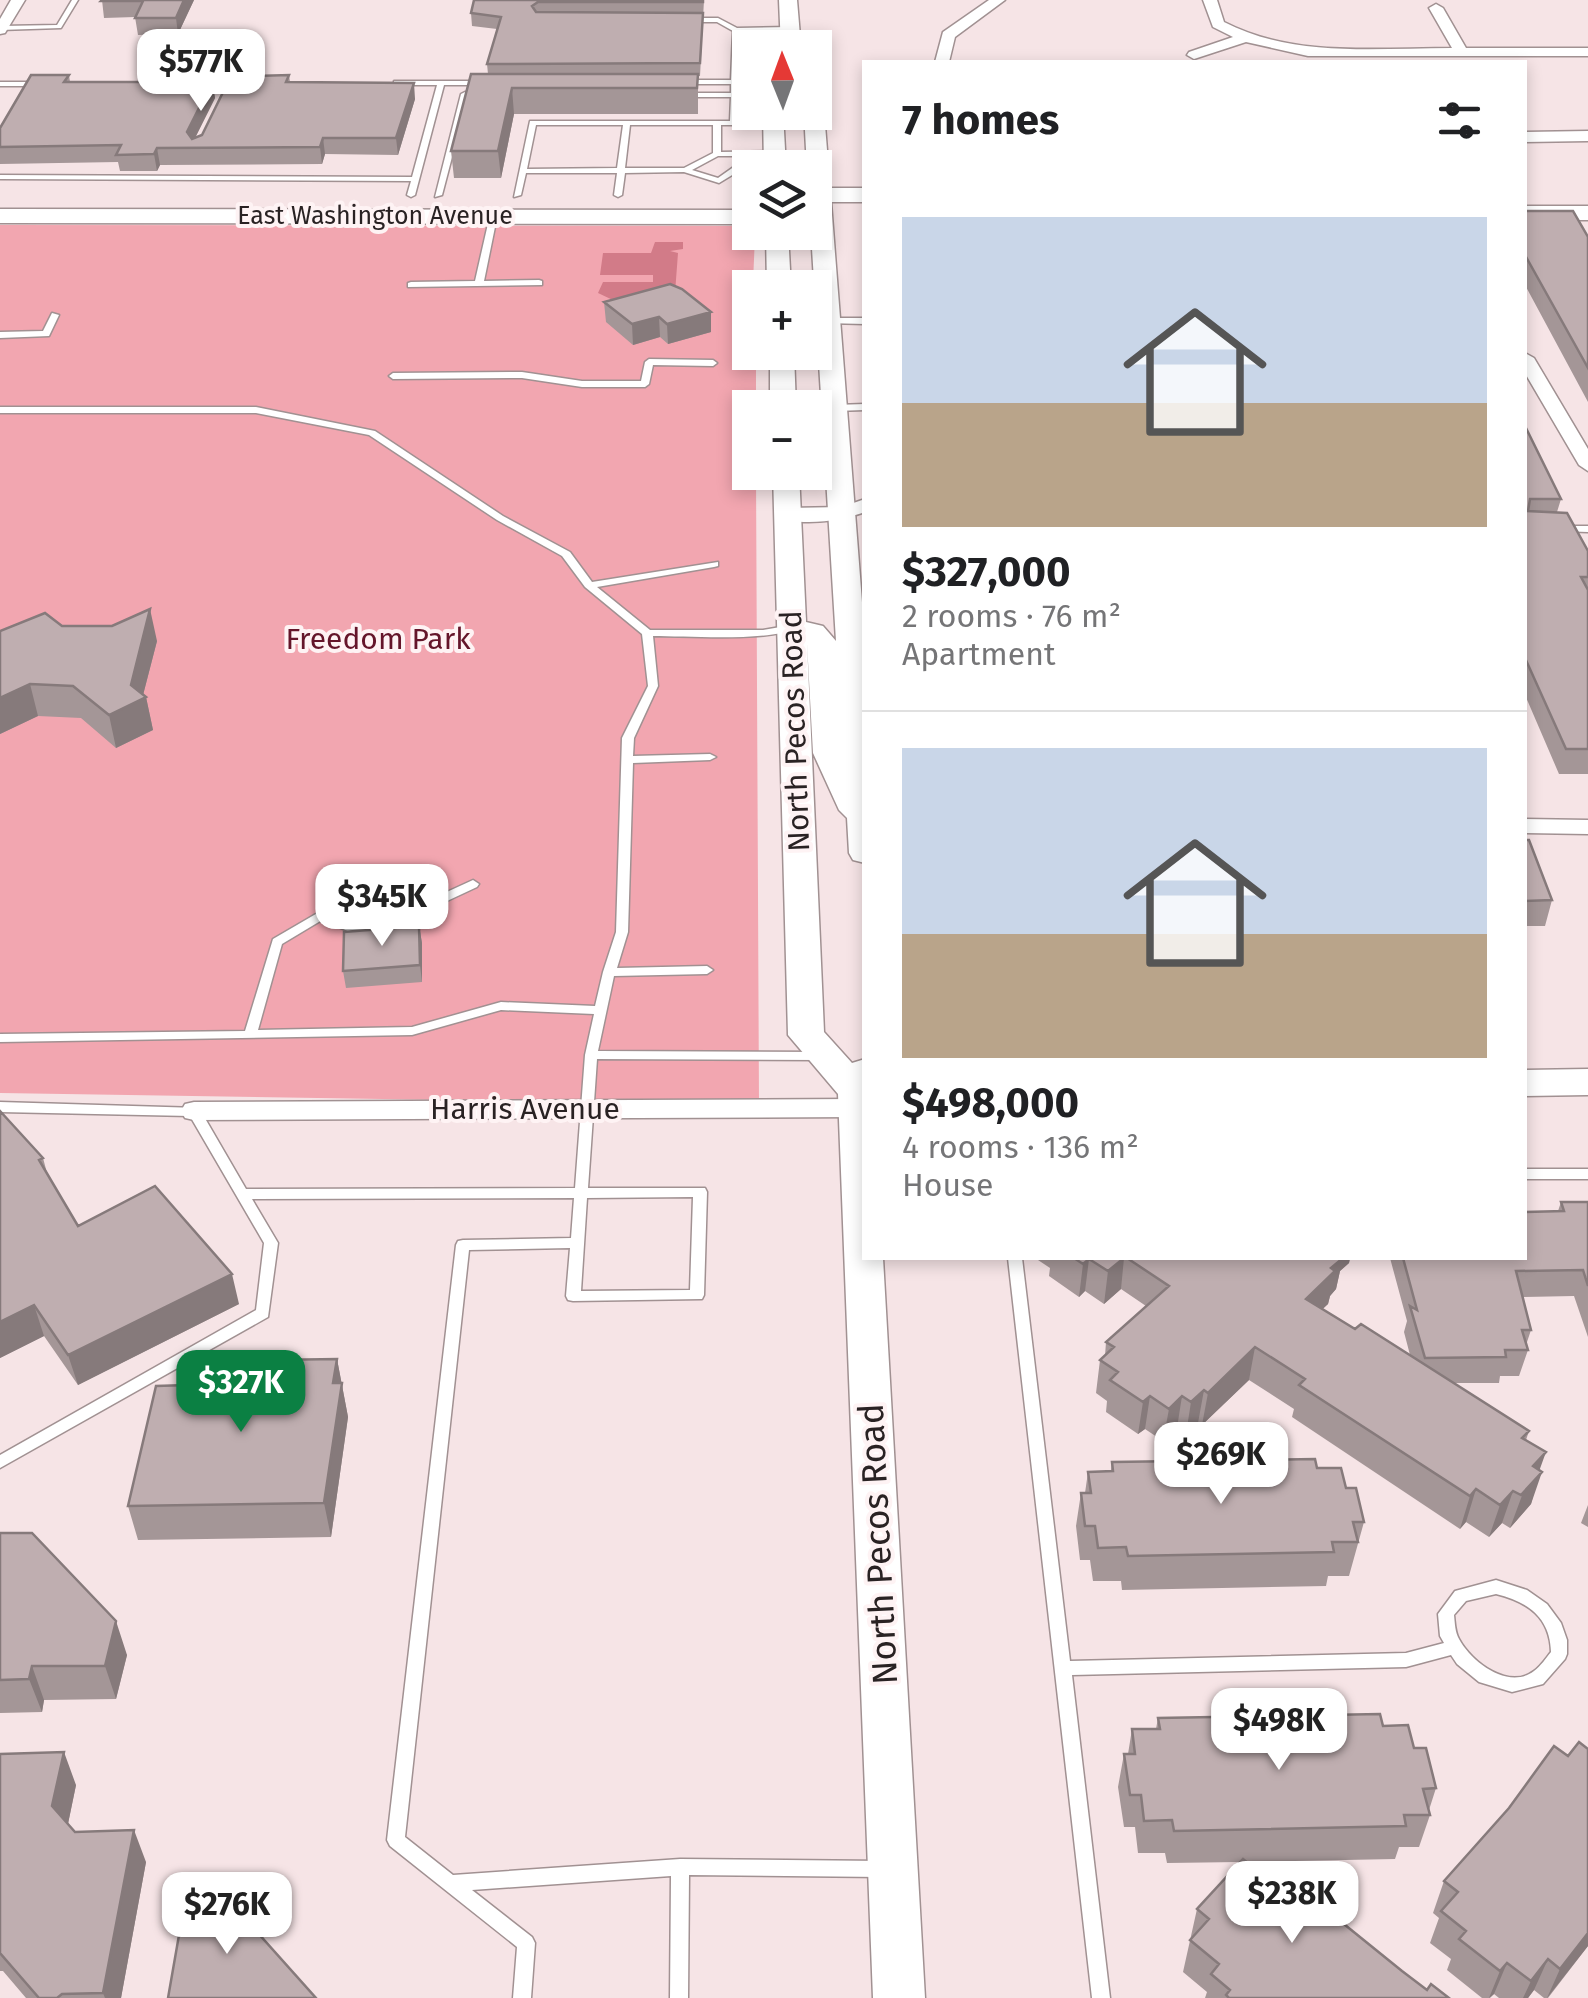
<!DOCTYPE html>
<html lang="en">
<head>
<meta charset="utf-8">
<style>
  body { margin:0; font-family:"Fira Sans",sans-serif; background:#f6f6f6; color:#202124; height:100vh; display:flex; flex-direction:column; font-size:38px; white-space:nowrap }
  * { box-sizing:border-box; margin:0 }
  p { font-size:32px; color:#757577 }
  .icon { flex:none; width:55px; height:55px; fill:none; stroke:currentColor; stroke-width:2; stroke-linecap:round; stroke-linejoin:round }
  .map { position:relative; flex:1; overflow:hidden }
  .panel { position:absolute; left:862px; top:60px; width:665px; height:1200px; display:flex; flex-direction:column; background:#fff; border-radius:0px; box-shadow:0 5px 15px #0003 }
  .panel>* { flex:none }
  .needle { width:65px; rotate:359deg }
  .fabs { position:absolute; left:732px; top:30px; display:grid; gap:20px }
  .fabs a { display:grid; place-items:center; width:100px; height:100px; border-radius:0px; background:#fff; box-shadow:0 5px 15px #0003; font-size:50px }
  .price { position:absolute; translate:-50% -85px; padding:0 22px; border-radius:20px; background:#fff; color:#222; font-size:32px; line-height:65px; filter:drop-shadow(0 2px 5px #0008) }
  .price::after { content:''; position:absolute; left:50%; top:60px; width:30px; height:22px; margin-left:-15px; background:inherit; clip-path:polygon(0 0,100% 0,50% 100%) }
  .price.current { background:#0b8043; color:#fff }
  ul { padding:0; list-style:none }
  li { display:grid; align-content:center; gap:20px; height:530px; padding:0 40px }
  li+li { border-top:2px solid #e0e0e0 }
  li span { display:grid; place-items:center; height:310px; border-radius:0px; color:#555 }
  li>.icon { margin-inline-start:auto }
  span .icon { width:180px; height:180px; fill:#fffc; stroke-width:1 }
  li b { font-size:42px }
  h2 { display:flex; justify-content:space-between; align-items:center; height:120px; padding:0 40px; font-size:42px }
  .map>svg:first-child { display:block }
  .green { fill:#f2a6b0 }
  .water { fill:#d27b88 }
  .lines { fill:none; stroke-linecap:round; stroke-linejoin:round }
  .lane-casing { stroke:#a19192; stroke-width:3 }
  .street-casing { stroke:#a19192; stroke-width:3 }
  .secondary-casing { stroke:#a19192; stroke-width:3 }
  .lane { fill:#fff; fill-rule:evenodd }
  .street { fill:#fff; fill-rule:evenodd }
  .secondary { fill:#fff; fill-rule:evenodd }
  .wall { fill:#a49697 }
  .shaded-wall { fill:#867a7b }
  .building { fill:#bfaeb0; stroke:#867a7b; stroke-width:2.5 }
  .labels { text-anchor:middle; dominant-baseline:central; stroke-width:8; stroke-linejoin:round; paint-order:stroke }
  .far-street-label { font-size:25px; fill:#292223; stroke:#fef3f4 }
  .park-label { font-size:30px; fill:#64152a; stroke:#fef3f4 }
  .street-label { font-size:30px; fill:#292223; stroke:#fef3f4 }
  .near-street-label { font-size:35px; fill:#292223; stroke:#fef3f4 }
</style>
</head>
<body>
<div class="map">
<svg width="1588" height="1998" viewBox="0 0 1588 1998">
  <rect width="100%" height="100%" fill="#f6e4e6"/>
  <path class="green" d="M0 225 733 226 748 229 755 236 750 352 756 353V407L750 408V472L756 473 759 1105 0 1093Z"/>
  <path class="water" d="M655 242H683V249L670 251 678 253 675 293 617 302 598 293 603 282H653V275H600L603 253H651Z"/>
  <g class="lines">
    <defs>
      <path id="lane" d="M72 0H78L61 28 0 30 2 26 57 25Z
        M718 18 737 28 790 27 793 29 790 31 739 32V80H750V84H738V93H750V97H738V121H773L777 123 776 125H721V152L774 151 778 153 777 155 746 156 742 169 719 183 684 172 625 173 622 195 618 197 614 195 617 173H526L521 195 514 197 530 121H730L731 97H683L679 95 683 93H731V84H682L678 82 682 80H731L733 31 717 22H686L683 20 686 18ZM536 125H623L617 168 527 169ZM630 125H713V153L684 168H625ZM718 156H738L735 166 718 178 692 170Z
        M394 81H482L486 83 482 85H444L415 195 411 197 407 195 411 181 0 179V175L412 177 437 85H394Z
        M0 82H42L46 84 42 86H0Z
        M197 82H242L246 84 242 86H194L193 84Z
        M465 92H483L487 94 483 96H468L442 195 435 197 461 94Z
        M490 215 497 217 484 281 539 280 542 281V285L408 287V283L411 282 475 281Z
        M52 313 59 315 49 336 0 338V332L43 331Z
        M828 318H865V324L825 323 824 321Z
        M649 359 713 360 717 363 713 366 653 365 649 384 645 387H582L522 378 393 379 389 376 393 373 522 372 582 381H641L645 362Z
        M865 404V410L835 411 830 408 835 405Z
        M0 407H256L375 431 503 516 570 552 592 582 718 562V566L714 567 597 587 650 630H763L792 625 797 628C768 642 688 636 653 636L658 686 634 738 633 756 710 754 716 757 710 760 633 763 628 932 617 968 707 966 713 970 707 974 614 976 598 1051 822 1052 828 1056 822 1060 597 1059 588 1188H705L707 1192 704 1295 702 1299 573 1301 568 1300 566 1296 570 1248 469 1250 405 1837 453 1875 680 1859 882 1861 888 1863 891 1869 888 1875 882 1877 689 1875 688 1998H670L671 1876 472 1890 532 1937 535 1943 531 1998H513L517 1947 390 1846 387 1840 456 1245 458 1241 463 1240 571 1238 574 1198 252 1199 278 1243 268 1317 0 1468V1455L256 1310 264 1243 190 1116 0 1112V1102L199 1108 246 1189 575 1188 585 1055 594 1014 501 1010 412 1035 0 1042V1034L245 1031 273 939 321 911 366 929 473 880 479 884 477 887 370 937H362L322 920 282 944 258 1030 412 1027 501 1002 595 1006 603 972 616 932 622 738 648 686 642 634 585 587 562 556 497 520 369 435 256 413H0ZM693 1197 690 1290 581 1291 587 1198Z
        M1562 526H1588V532L1559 531 1557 529Z
        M1525 1169H1588V1179H1525Z
        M1008 1258H1022L1070 1661 1406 1653 1444 1643 1440 1636 1438 1614 1455 1591 1496 1580 1527 1590 1547 1604 1561 1623 1567 1640V1654L1565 1659 1543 1684 1512 1692 1479 1682 1457 1664 1451 1655 1406 1667 1072 1675 1110 1998H1092ZM1496 1594C1528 1602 1550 1617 1551 1652 1546 1658 1541 1666 1534 1671 1509 1690 1472 1663 1459 1639 1455 1632 1455 1624 1454 1615L1466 1601Z"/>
      <path id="street" d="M11 0H25L5 33 0 34V19Z
        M989 0H1005L955 37 949 62H935L943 32Z
        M1203 0H1217L1224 22C1294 58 1375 48 1452 48L1429 8 1436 4 1443 8 1466 48H1588V56H1308L1246 42 1194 59 1187 55 1189 52 1233 37 1213 27Z
        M1588 131V141L1525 142V132Z
        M1525 353 1534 358 1588 449V471L1579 465 1525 373Z
        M865 499V512C844 520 795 529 777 514L787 508 842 507Z
        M1525 819 1588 820V834L1525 833Z
        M856 1099 865 1101V1115L856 1117 194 1120 185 1118 181 1111 185 1104 194 1102Z"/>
      <path id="secondary" d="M779 0H797L801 48H781Z
        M815 106 824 112 830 188H865V202H831L865 641V863L853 860 849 853 847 818 839 810 813 753 807 643 824 1032 852 1063 865 1059V1258H883L925 1998H873L838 1094 788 1035 773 472H799L806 622 823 626 836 641 811 232H815V168H807L804 112H815Z
        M763 112H783L786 168H764Z
        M1525 206H1588V220H1525Z
        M0 209 750 210V224L0 223Z
        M766 232H788L791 288H767Z
        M770 352H794L796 408H770Z
        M1588 1069V1095L1525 1096V1070Z"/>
    </defs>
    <use href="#lane" class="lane-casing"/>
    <use href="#street" class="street-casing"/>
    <use href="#secondary" class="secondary-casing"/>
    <use href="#lane" class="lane"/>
    <use href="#street" class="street"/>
    <use href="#secondary" class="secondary"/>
  </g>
  <path class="wall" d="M102 0H194L178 34 138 35 135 17 104 18Z
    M474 0H704L700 76H698V114H514L501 178H454L451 151 488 74 487 64 497 29 472 26 471 13Z
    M69 75 70 82H212L215 98 195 138 202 135 250 82 289 75 290 82 415 99 398 155 325 154 322 164 160 165 157 171H120L118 162 0 164V128Z
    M1525 211 1588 237V402L1525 285Z
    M604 302 711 312V332L668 344 660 337 633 345 606 322Z
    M1525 426 1561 499 1557 512 1588 551V774H1559L1525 695Z
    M62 626 157 641 143 695 146 697 153 730 116 748 81 718 38 716 0 734V631Z
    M1525 840 1552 900 1545 926H1525Z
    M419 926 422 943V982L346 988 343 971Z
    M0 1111 43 1158 47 1173 78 1226 239 1304 78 1385 44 1336 0 1358Z
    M1561 1202H1588V1337L1574 1296 1522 1297 1531 1330 1526 1345 1528 1350 1519 1376H1500L1499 1383H1454L1529 1431 1526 1440 1540 1470 1531 1504 1510 1528 1502 1523 1489 1537 1466 1522 1460 1529 1292 1417 1294 1409 1249 1380 1202 1425 1198 1423 1186 1434 1177 1428 1163 1441 1145 1429 1138 1434 1106 1412 1107 1401 1096 1393 1100 1360 1105 1356 1106 1342 1146 1306 1121 1289 1104 1304 1085 1291 1079 1297 1049 1276 1050 1268 1038 1260 1039 1258H1350L1349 1263 1340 1271 1336 1289 1330 1296 1328 1304 1322 1309 1355 1329 1410 1355 1404 1332 1407 1321 1390 1258H1525L1558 1211Z
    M337 1359 348 1417 331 1537 138 1540 128 1506 188 1385Z
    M1112 1462 1317 1468 1346 1488 1364 1522 1349 1576H1328L1326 1586 1122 1590 1121 1581H1093L1090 1560H1080L1076 1526 1081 1493H1085L1088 1472 1111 1471Z
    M1588 1505V1527L1581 1523Z
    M0 1533 127 1655 116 1699 44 1700 42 1712 0 1713Z
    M1158 1718 1383 1726 1414 1748 1436 1788 1429 1810 1430 1815 1419 1847H1399L1395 1859 1246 1862 1282 1891 1311 1899 1338 1911 1336 1918 1427 1990 1449 1998H1205L1207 1992 1183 1972 1197 1909 1240 1862 1167 1863 1165 1853H1138L1135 1827H1124L1118 1787 1124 1754H1128L1132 1729H1156Z
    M1588 1749V1946L1548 1998H1544L1534 1990 1528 1998H1499L1494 1994 1490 1998H1482L1447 1970 1451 1959 1430 1943 1439 1918 1433 1913 1444 1881 1568 1756Z
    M0 1754 76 1785 68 1824 75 1832 146 1862 121 1998H26L3 1971H0Z"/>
  <path class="shaded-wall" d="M184 0H194L178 34 176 18Z
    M212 82 215 98 190 148 187 132Z
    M414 83 415 99 398 155 396 138Z
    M512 88 514 114 501 178 498 151Z
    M323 138 325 154 322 164 320 147Z
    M157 148 160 165 157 171 154 154Z
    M711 312V332L668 344 667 324Z
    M659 317 660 337 633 345 632 324Z
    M150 609 157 641 142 699 146 697 153 730 116 748 109 715 131 685Z
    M30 684 38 716 0 734V698Z
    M419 926 422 943V982L420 965Z
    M1124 1258 1121 1289 1104 1304 1108 1271Z
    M1333 1258H1350L1349 1263 1340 1271 1336 1289 1330 1296 1328 1304 1299 1332 1306 1299Z
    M1089 1259 1085 1291 1079 1297 1083 1264Z
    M232 1274 239 1304 78 1385 68 1355Z
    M34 1305 44 1336 0 1358V1322Z
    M1255 1347 1249 1380 1202 1425 1208 1393Z
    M337 1359 348 1417 331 1537 324 1503 333 1383Z
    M1204 1390 1198 1423 1186 1434 1191 1402Z
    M1150 1396 1145 1429 1138 1434 1143 1402Z
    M1182 1396 1177 1428 1163 1441 1169 1409Z
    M1546 1452 1537 1477 1542 1472 1531 1504 1510 1528 1533 1466Z
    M1476 1489 1466 1522 1460 1529 1470 1496Z
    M1513 1491 1502 1523 1489 1537 1500 1505Z
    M116 1621 127 1655 116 1699 105 1666Z
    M32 1666 44 1700 42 1712 29 1679Z
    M64 1752 76 1785 65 1838 52 1806Z
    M134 1830 146 1862 121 1998H105L103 1993Z
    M1588 1933V1946L1547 1998 1560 1969Z
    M1548 1959 1534 1990 1528 1998H1523L1531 1981Z
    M1507 1963 1494 1994 1489 1998 1500 1971Z"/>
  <path class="building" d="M102 0H184L176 18H135L143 1H101Z
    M474 0H703V2H538L532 6 536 12 703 13 700 63 487 64 501 17 471 13Z
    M471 74H698L697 88H512L498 151H451Z
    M31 75H69L64 82H212L187 132 192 139 202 135 228 82H250L252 76 289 75 286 82 414 83 396 138H323L320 147 157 148 154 154 116 155 121 145 0 147V128Z
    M1525 211H1573L1588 237V368L1525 255Z
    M670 284 682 289 711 312 667 324 659 317 632 324 604 302Z
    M1525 426 1561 499H1530L1528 511 1567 513 1588 551V577H1581L1588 590V749H1566L1525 658Z
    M150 609 131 685 146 697 109 715 73 686 30 684 0 698V631L45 613 62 626H112Z
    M1525 840H1529L1552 900 1525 901Z
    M419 926 420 965 343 971 344 932Z
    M0 1111 43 1158 39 1160 78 1226 155 1186 232 1274 68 1355 34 1305 0 1322Z
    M1561 1202H1588V1286L1583 1270 1516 1271 1531 1330H1522L1528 1350H1505L1506 1357 1425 1358 1410 1306 1417 1310 1403 1258H1525V1212L1564 1211Z
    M1074 1258H1124L1108 1271 1089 1259 1083 1264Z
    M1127 1258H1343L1331 1268 1335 1271 1306 1299 1355 1329 1361 1324 1529 1431 1522 1438 1546 1452 1533 1466 1542 1472 1521 1495 1513 1491 1500 1505 1476 1489 1470 1496 1299 1385 1305 1379 1255 1347 1208 1393 1204 1390 1191 1402 1182 1396 1169 1409 1150 1396 1143 1402 1110 1380 1118 1372 1100 1360 1114 1347 1106 1342 1169 1286Z
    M337 1359 333 1383H342L324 1503 128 1506 156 1386 188 1385 194 1361Z
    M1315 1459 1317 1468H1341L1346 1488H1356L1364 1522H1353L1358 1542H1332L1334 1552 1128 1556 1126 1547 1098 1548 1095 1526H1085L1081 1493H1091L1088 1472 1113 1471 1112 1462Z
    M0 1533H32L116 1621 105 1666H32L29 1679 0 1680Z
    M1380 1714 1383 1726 1408 1725 1414 1748H1426L1436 1788 1423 1789 1430 1815H1404L1406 1826 1174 1831 1172 1820 1144 1821 1141 1795H1130L1124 1754H1135L1132 1729H1160L1158 1718Z
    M1579 1742 1588 1749V1933L1560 1969 1548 1959 1531 1981 1507 1963 1500 1971 1459 1939 1466 1931 1441 1911 1458 1892 1444 1881 1509 1808 1554 1746 1568 1756Z
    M64 1752 52 1806 75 1832 134 1830 103 1993 62 1994 57 1998H39L0 1953V1754Z
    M1243 1859 1282 1891 1290 1882 1311 1899 1316 1894 1338 1911 1334 1916 1402 1971 1427 1990 1431 1984 1449 1998H1229L1226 1995 1230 1990 1211 1974 1219 1964 1190 1940 1209 1919 1197 1909Z
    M186 1895H224L316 1998H168Z"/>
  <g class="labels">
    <g class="far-street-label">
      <text x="375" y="216">East Washington Avenue</text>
    </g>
    <g class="park-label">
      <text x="378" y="639">Freedom Park</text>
    </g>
    <g class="street-label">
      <text transform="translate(795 731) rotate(-92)">North Pecos Road</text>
      <text x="525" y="1109">Harris Avenue</text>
    </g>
    <g class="near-street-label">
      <text transform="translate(878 1544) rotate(-93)">North Pecos Road</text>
    </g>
  </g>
</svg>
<div class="fabs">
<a><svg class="needle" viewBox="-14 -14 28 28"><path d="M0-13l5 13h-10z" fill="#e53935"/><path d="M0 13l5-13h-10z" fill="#757577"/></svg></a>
<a><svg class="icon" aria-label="layers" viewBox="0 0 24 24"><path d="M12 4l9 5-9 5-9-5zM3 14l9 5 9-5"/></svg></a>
<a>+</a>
<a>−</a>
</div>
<b class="price" style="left:201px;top:114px">$577K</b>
<b class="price" style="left:382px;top:949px">$345K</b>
<b class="price current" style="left:241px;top:1435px">$327K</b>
<b class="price" style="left:1221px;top:1507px">$269K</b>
<b class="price" style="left:1279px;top:1773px">$498K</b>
<b class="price" style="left:1292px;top:1946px">$238K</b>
<b class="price" style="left:227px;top:1957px">$276K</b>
<section class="panel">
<h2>7 homes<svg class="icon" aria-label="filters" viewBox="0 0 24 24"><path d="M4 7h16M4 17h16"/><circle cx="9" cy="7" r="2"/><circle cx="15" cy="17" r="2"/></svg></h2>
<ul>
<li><span style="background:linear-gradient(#c9d6e8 60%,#b9a48a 0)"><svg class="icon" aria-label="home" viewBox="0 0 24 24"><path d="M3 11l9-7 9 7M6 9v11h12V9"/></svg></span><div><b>$327,000</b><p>2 rooms · 76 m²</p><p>Apartment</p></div></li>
<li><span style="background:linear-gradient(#c9d6e8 60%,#b9a48a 0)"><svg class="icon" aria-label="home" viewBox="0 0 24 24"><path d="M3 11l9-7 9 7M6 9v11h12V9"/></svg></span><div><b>$498,000</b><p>4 rooms · 136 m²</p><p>House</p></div></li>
</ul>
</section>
</div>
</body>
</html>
